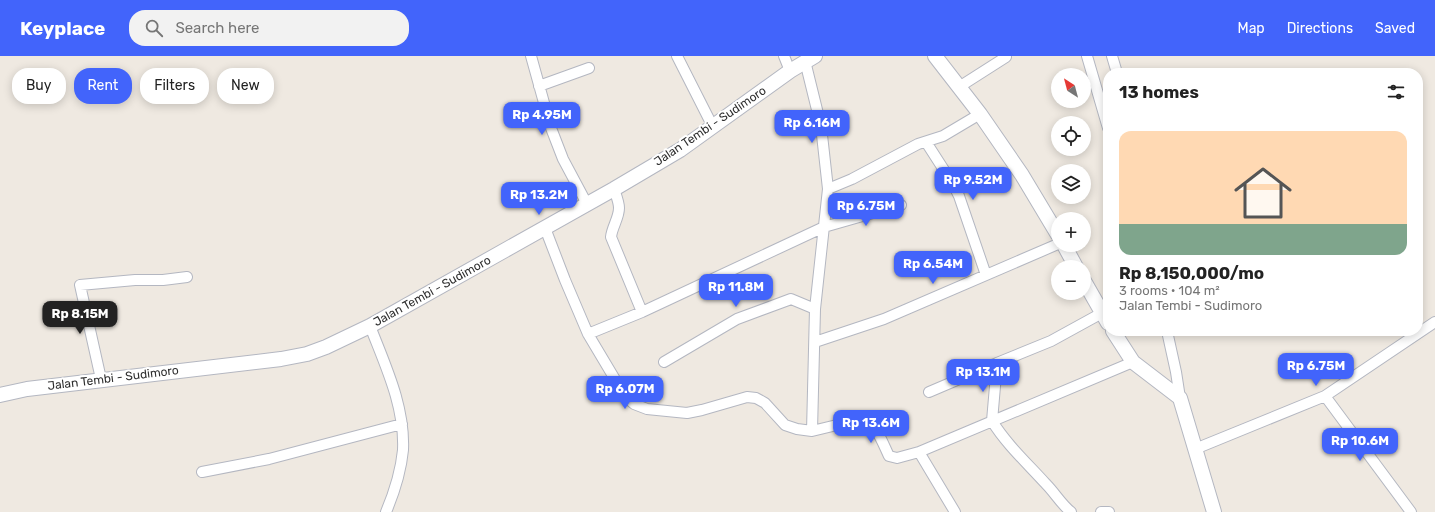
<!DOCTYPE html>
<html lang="en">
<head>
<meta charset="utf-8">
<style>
  body { margin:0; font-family:Rubik,sans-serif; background:#f2f2f2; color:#222; height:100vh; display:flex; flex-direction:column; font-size:15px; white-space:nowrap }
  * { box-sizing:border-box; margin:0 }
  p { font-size:13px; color:#767676 }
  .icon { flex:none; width:22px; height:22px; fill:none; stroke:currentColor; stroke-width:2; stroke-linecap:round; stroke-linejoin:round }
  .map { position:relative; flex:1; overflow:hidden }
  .side { position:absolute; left:1103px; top:12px; width:320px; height:268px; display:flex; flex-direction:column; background:#fff; border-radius:16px; box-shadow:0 2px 10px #0003 }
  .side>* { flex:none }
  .banner { position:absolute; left:12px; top:12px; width:380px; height:36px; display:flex; gap:8px }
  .needle { width:26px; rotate:324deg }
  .buttons { position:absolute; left:1051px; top:12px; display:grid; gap:8px }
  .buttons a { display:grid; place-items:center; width:40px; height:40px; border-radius:50%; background:#fff; box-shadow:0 2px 10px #0003; font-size:20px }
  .price { position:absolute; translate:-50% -34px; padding:0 9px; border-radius:8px; background:#4264fb; color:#fff; font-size:13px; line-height:26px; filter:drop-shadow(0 1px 2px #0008) }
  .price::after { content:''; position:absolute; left:50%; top:24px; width:12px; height:9px; margin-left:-6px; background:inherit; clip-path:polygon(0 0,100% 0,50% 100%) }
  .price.on { background:#222; color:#fff }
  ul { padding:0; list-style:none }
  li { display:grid; align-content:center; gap:8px; height:212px; padding:0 16px }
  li+li { border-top:1px solid #e0e0e0 }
  li span { display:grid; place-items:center; height:124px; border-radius:12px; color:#555 }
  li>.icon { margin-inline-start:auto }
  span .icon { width:72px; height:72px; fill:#fffc; stroke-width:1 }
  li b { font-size:17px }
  h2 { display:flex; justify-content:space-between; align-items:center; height:48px; padding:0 16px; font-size:17px }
  .chip { padding:0 14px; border-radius:16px; background:#fff; box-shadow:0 2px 10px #0003; font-size:14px; line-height:36px }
  .chip.on { background:#4264fb; color:#fff }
  header { display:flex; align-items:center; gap:24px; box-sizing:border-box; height:56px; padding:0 20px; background:#4264fb; color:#fff }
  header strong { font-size:19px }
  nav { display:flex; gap:22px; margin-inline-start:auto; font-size:14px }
  .search { width:280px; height:36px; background:#f2f2f2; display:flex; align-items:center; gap:10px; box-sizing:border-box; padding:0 14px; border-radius:16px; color:#767676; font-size:15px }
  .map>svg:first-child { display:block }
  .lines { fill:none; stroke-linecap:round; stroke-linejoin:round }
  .street-casing { stroke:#b4b7c1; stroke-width:12 }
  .secondary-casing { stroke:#b4b7c1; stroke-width:16 }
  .street { stroke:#fff; stroke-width:10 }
  .secondary { stroke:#fff; stroke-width:14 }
  .labels { text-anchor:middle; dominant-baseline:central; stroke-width:4; stroke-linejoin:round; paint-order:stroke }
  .street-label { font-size:12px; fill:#2e2e2e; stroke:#fff }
</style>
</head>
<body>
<header>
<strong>Keyplace</strong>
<div class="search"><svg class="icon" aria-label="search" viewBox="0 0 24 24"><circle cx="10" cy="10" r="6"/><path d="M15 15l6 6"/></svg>Search here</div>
<nav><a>Map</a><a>Directions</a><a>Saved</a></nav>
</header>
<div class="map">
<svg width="1435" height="456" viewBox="0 0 1435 456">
  <rect width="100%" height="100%" fill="#efe9e1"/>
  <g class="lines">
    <defs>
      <path id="street" d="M531 0 551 72 563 103 587 148
        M677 0 713 71
        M784 0 790 15
        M1087 0 1108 72
        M1112 0 1117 17
        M805 5 821 70 828 133 815 253 812 375
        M539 30 589 12
        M959 31 1006 1
        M926 86 953 128 959 140 986 219
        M614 133C616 139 619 146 619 152 619 162 612 171 611 181L642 256
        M828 133 852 123 918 88 943 80 980 58
        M545 172 565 224 588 278 619 330 628 343 634 348 647 353 687 357 702 354 747 341 756 342 765 347 785 369 797 373 812 375 866 362C876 368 884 390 889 400L897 402 919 396 1133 306
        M370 270C385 309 405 350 403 394 401 415 394 437 386 456
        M1167 275 1176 316 1180 342
        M588 278 642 256 824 171 901 149
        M815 286 884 263 1058 188
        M664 306 737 263 791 243 815 253
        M101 323 80 229 135 224H163L187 221
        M929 336 997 307
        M1325 340 1411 456
        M1195 393 1325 340 1435 266
        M919 396 955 456
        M202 416 269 403 402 368
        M1071 456C1061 448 1055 437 1046 428 1027 407 1007 389 992 365L997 307 1051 285 1102 257
        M1101 456H1109"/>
      <path id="secondary" d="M935 0 980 58 1022 119 1058 179
        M1064 189 1076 211
        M1084 225 1108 267
        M1113 275 1133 306 1180 342 1214 456
        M0 339 27 333 281 303 307 298 326 291 370 270 614 133 680 94 790 15 815 0"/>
    </defs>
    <use href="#street" class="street-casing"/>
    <use href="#secondary" class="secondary-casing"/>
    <use href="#street" class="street"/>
    <use href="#secondary" class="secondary"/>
  </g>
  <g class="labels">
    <g class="street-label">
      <text transform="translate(710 70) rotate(-34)">Jalan Tembi - Sudimoro</text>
      <text transform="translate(432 235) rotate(-29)">Jalan Tembi - Sudimoro</text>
      <text transform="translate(113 322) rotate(-7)">Jalan Tembi - Sudimoro</text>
    </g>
  </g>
</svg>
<div class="buttons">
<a><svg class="needle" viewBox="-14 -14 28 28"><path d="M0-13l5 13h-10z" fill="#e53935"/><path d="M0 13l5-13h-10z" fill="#767676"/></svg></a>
<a><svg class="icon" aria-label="locate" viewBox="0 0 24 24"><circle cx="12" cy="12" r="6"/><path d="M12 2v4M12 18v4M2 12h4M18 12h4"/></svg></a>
<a><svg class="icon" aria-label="layers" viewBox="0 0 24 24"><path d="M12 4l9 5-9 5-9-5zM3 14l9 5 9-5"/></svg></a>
<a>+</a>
<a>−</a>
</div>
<b class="price" style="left:542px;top:80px">Rp 4.95M</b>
<b class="price" style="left:812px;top:88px">Rp 6.16M</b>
<b class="price" style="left:973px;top:145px">Rp 9.52M</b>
<b class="price" style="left:539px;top:160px">Rp 13.2M</b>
<b class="price" style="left:866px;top:171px">Rp 6.75M</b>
<b class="price" style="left:933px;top:229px">Rp 6.54M</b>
<b class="price" style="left:736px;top:252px">Rp 11.8M</b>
<b class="price on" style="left:80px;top:279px">Rp 8.15M</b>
<b class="price" style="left:1316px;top:331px">Rp 6.75M</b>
<b class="price" style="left:983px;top:337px">Rp 13.1M</b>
<b class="price" style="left:625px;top:354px">Rp 6.07M</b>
<b class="price" style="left:871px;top:388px">Rp 13.6M</b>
<b class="price" style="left:1360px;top:406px">Rp 10.6M</b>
<div class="banner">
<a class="chip">Buy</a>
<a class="chip on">Rent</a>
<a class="chip">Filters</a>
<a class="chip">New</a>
</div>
<section class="side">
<h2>13 homes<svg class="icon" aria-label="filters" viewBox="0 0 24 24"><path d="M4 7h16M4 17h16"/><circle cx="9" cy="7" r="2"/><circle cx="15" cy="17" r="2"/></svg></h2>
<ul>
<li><span style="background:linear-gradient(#ffd9b3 75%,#7fa58c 0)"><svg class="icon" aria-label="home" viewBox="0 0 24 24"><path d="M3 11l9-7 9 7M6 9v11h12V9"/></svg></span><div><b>Rp 8,150,000/mo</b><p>3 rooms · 104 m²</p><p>Jalan Tembi - Sudimoro</p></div></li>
</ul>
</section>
</div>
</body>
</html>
